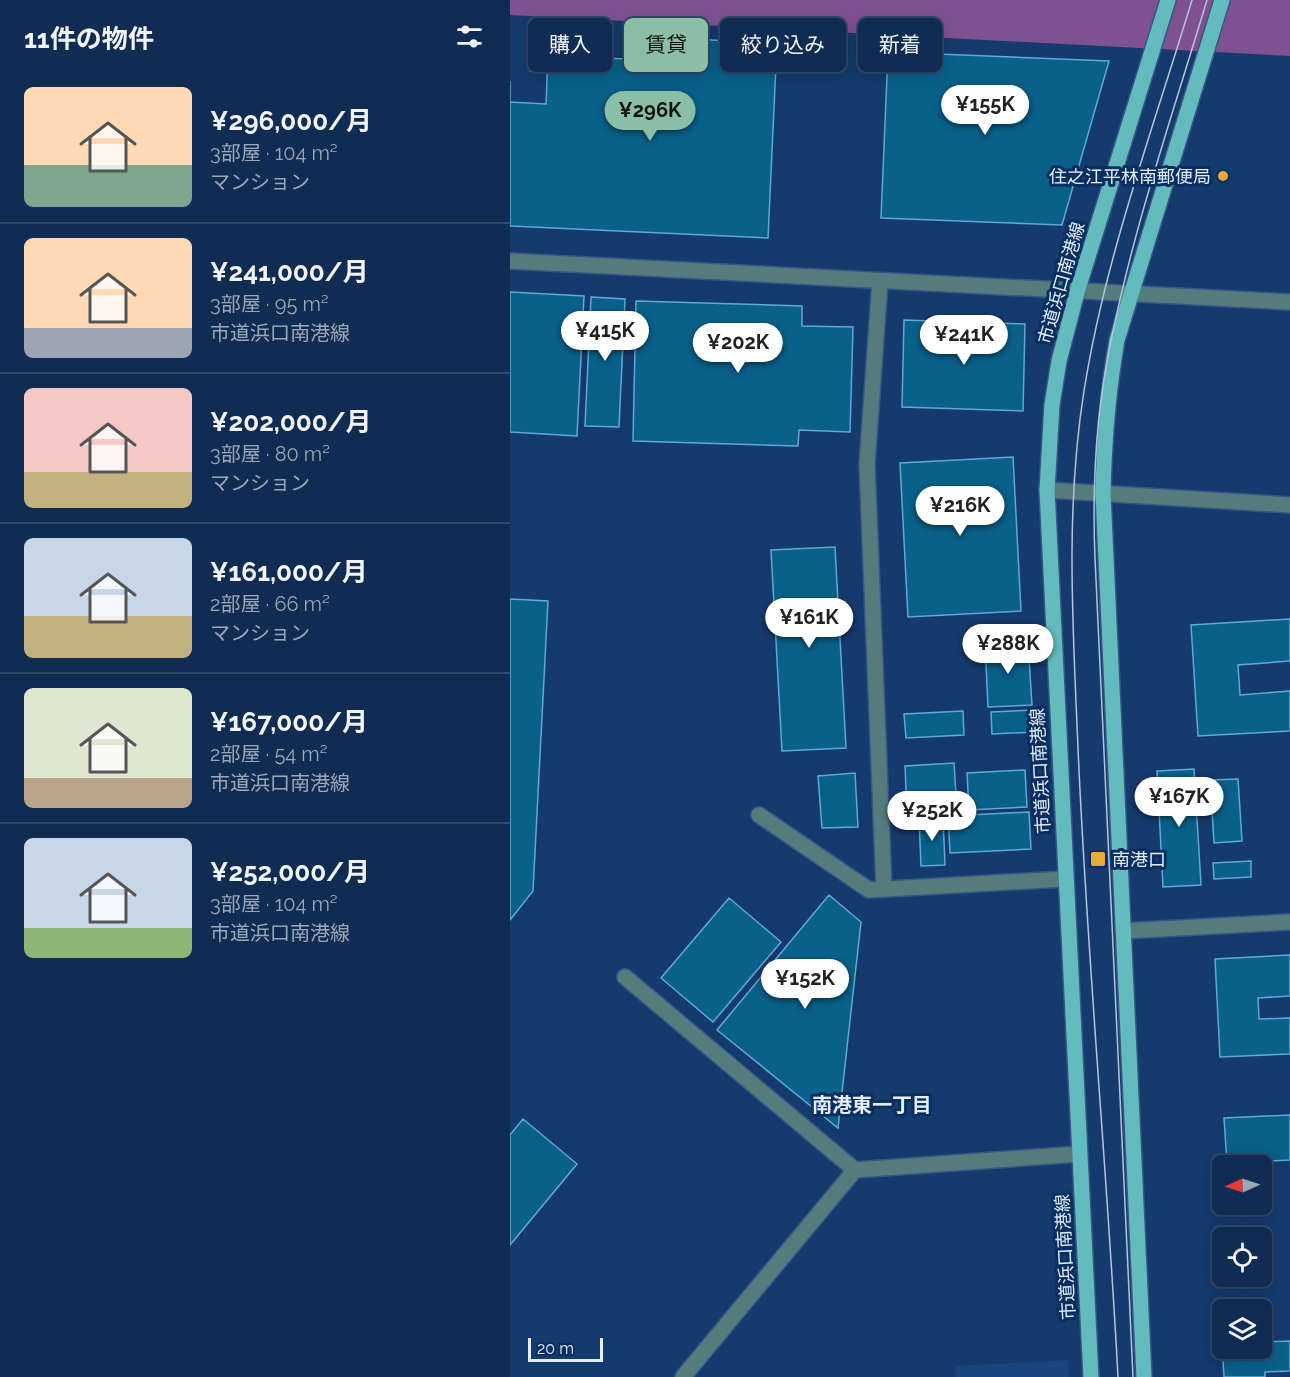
<!DOCTYPE html>
<html lang="ja">
<head>
<meta charset="utf-8">
<style>
  body { margin:0; font-family:Raleway,"Noto Sans JP",sans-serif; background:#1e385c; color:#f1f3f6; height:100vh; display:flex; flex-direction:column; font-size:22px; white-space:nowrap }
  * { box-sizing:border-box; margin:0 }
  p { font-size:20px; color:#9ca7b8 }
  .icon { flex:none; width:33px; height:33px; fill:none; stroke:currentColor; stroke-width:2; stroke-linecap:round; stroke-linejoin:round }
  .map { position:relative; flex:1; overflow:hidden }
  .sheet { display:flex; flex-direction:column; background:#102c52; width:510px }
  .sheet>* { flex:none }
  .guide { position:absolute; left:18px; top:18px; width:570px; height:54px; display:flex; gap:12px }
  .needle { width:39px; rotate:267deg }
  .controls { position:absolute; left:702px; top:1155px; display:grid; gap:12px }
  .controls a { display:grid; place-items:center; width:60px; height:60px; border-radius:9px; background:#102c52; box-shadow:0 3px 15px #0003,0 0 0 2px #304869; font-size:30px }
  .scale { position:absolute; left:18px; bottom:15px; width:75px; box-sizing:border-box; padding-left:6px; border:3px solid #e4edfa; border-top:0; font-size:16px; line-height:21px; white-space:nowrap; color:#e4edfa; -webkit-text-stroke:4px #092f61; paint-order:stroke }
  .price { position:absolute; translate:-50% -51px; padding:0 14px; border-radius:21px; background:#fff; color:#222; font-size:20px; line-height:39px; filter:drop-shadow(0 2px 3px #0008) }
  .price::after { content:''; position:absolute; left:50%; top:36px; width:18px; height:14px; margin-left:-9px; background:inherit; clip-path:polygon(0 0,100% 0,50% 100%) }
  .price.active { background:#8abfa5; color:#111 }
  ul { padding:0; list-style:none }
  li { display:flex; align-items:center; gap:18px; height:150px; padding:0 24px }
  li+li { border-top:2px solid #304869 }
  li span { display:grid; place-items:center; flex:none; width:168px; height:120px; border-radius:9px; color:#555 }
  li>.icon { margin-inline-start:auto }
  span .icon { width:72px; height:72px; fill:#fffc; stroke-width:1 }
  li b { font-size:26px }
  h2 { display:flex; justify-content:space-between; align-items:center; height:72px; padding:0 24px; font-size:26px }
  .chip { padding:0 21px; border-radius:9px; background:#102c52; box-shadow:0 3px 15px #0003,0 0 0 2px #304869; font-size:21px; line-height:54px }
  .chip.active { background:#8abfa5; color:#111 }
  main { display:flex; flex:1; min-height:0 }
  .map>svg:first-child { display:block }
  .built { fill:#1a447e }
  .water { fill:#805190 }
  .building { fill:#096089; stroke:#60a9d6; stroke-width:1.5 }
  .lines { fill:none; stroke-linecap:round; stroke-linejoin:round }
  .minor-casing { stroke:#365784; stroke-width:18 }
  .major-casing { stroke:#365784; stroke-width:18 }
  .minor { stroke:#547c7c; stroke-width:15 }
  .major { stroke:#64bbbd; stroke-width:15 }
  .tram { stroke:#b5c4da; stroke-width:1.5 }
  .poi-dot { fill:#eaaa39; stroke:#092f61; stroke-width:2 }
  .labels { text-anchor:middle; dominant-baseline:central; stroke-width:6; stroke-linejoin:round; paint-order:stroke }
  .poi-label { font-size:18px; fill:#e4edfa; stroke:#092f61; text-anchor:end }
  .street-label { font-size:18px; fill:#e4edfa; stroke:#092f61 }
  .neighbourhood-label { font-size:20px; font-weight:bold; fill:#e4edfa; stroke:#092f61 }
</style>
</head>
<body>
<main>
<section class="sheet">
<h2>11件の物件<svg class="icon" aria-label="filters" viewBox="0 0 24 24"><path d="M4 7h16M4 17h16"/><circle cx="9" cy="7" r="2"/><circle cx="15" cy="17" r="2"/></svg></h2>
<ul>
<li><span style="background:linear-gradient(#ffd9b3 65%,#7fa58c 0)"><svg class="icon" aria-label="home" viewBox="0 0 24 24"><path d="M3 11l9-7 9 7M6 9v11h12V9"/></svg></span><div><b>¥296,000/月</b><p>3部屋 · 104 m²</p><p>マンション</p></div></li>
<li><span style="background:linear-gradient(#ffd9b3 75%,#9aa5b1 0)"><svg class="icon" aria-label="home" viewBox="0 0 24 24"><path d="M3 11l9-7 9 7M6 9v11h12V9"/></svg></span><div><b>¥241,000/月</b><p>3部屋 · 95 m²</p><p>市道浜口南港線</p></div></li>
<li><span style="background:linear-gradient(#f6c9c9 70%,#c2b280 0)"><svg class="icon" aria-label="home" viewBox="0 0 24 24"><path d="M3 11l9-7 9 7M6 9v11h12V9"/></svg></span><div><b>¥202,000/月</b><p>3部屋 · 80 m²</p><p>マンション</p></div></li>
<li><span style="background:linear-gradient(#c9d6e8 65%,#c2b280 0)"><svg class="icon" aria-label="home" viewBox="0 0 24 24"><path d="M3 11l9-7 9 7M6 9v11h12V9"/></svg></span><div><b>¥161,000/月</b><p>2部屋 · 66 m²</p><p>マンション</p></div></li>
<li><span style="background:linear-gradient(#dfe7d0 75%,#b9a48a 0)"><svg class="icon" aria-label="home" viewBox="0 0 24 24"><path d="M3 11l9-7 9 7M6 9v11h12V9"/></svg></span><div><b>¥167,000/月</b><p>2部屋 · 54 m²</p><p>市道浜口南港線</p></div></li>
<li><span style="background:linear-gradient(#c9d6e8 75%,#8fb573 0)"><svg class="icon" aria-label="home" viewBox="0 0 24 24"><path d="M3 11l9-7 9 7M6 9v11h12V9"/></svg></span><div><b>¥252,000/月</b><p>3部屋 · 104 m²</p><p>市道浜口南港線</p></div></li>
</ul>
</section>
<div class="map">
<svg width="780" height="1377" viewBox="0 0 780 1377">
  <rect width="100%" height="100%" fill="#153a6d"/>
  <path class="built" d="M558 1360 559 1377H445V1366Z"/>
  <path class="water" d="M0 0H780V56L0 15Z"/>
  <path class="building" d="M137 37 267 43 258 238 0 226V81V102L36 104 38 55 135 60Z
    M378 52 599 61 552 225 371 218Z
    M21 56 35 57 34 72 20 71Z
    M0 292 74 296 67 436 0 432Z
    M81 297 115 299 109 427 75 426Z
    M126 301 292 306V326L343 327 340 432 289 430 288 446 123 441Z
    M394 320 515 324 513 411 392 407Z
    M503 457 511 611 398 617 390 463Z
    M325 547 336 748 272 751 261 550Z
    M0 599 38 601 23 891 0 920Z
    M780 619V661L728 665 730 695 780 691V731L688 736 681 625Z
    M518 642 522 705 478 707 475 644Z
    M524 710 525 732 482 734 481 712Z
    M453 711 454 735 396 738 394 714Z
    M444 763 447 810 397 812 395 766Z
    M684 769 691 885 653 887 647 771Z
    M515 770 517 807 459 810 457 773Z
    M345 773 348 827 312 828 308 776Z
    M728 779 732 841 704 843 700 780Z
    M519 812 521 849 440 853 438 816Z
    M433 817 435 865 411 866 409 819Z
    M741 861V877L704 879 703 863Z
    M319 895 351 922 328 1128 207 1030Z
    M219 898 271 942 203 1022 151 978Z
    M780 955V996L748 998 749 1019 780 1018V1054L710 1057 705 959Z
    M780 1115V1160L717 1163 714 1118Z
    M13 1119 67 1164 0 1245V1135Z
    M780 1341V1371L755 1372V1377H714L712 1345V1348H752V1342Z"/>
  <g class="lines">
    <defs>
      <path id="minor" d="M0 261 780 302
        M370 281 357 464 374 889
        M537 490 780 505
        M249 815 359 890 554 879
        M613 931 780 922
        M115 977 345 1170
        M173 1377 345 1170 569 1154"/>
      <path id="major" d="M581 1377 537 490 542 405 549 361 567 292 658 0
        M634 1377 593 494C594 442 598 392 607 340L712 0"/>
    </defs>
    <use href="#minor" class="minor-casing"/>
    <use href="#major" class="major-casing"/>
    <use href="#minor" class="minor"/>
    <use href="#major" class="major"/>
    <path class="tram" d="M608 1377C597 1167 577 958 568 748 563 628 555 510 574 391 595 258 643 129 682 0
      M623 1377 585 558C582 486 586 412 601 341 624 226 663 113 697 0"/>
  </g>
  <g class="poi-dot">
    <circle cx="713" cy="176" r="6"/>
    <rect x="580" y="851" width="16" height="16" rx="3"/>
  </g>
  <g class="labels">
    <g class="poi-label">
      <text x="701" y="176">住之江平林南郵便局</text>
      <text x="602" y="859" text-anchor="start">南港口</text>
    </g>
    <g class="street-label">
      <text transform="translate(551 283) rotate(-74)">市道浜口南港線</text>
      <text transform="translate(530 771) rotate(-93)">市道浜口南港線</text>
      <text transform="translate(555 1257) rotate(-93)">市道浜口南港線</text>
    </g>
    <g class="neighbourhood-label">
      <text x="362" y="1105">南港東一丁目</text>
    </g>
  </g>
</svg>
<div class="controls">
<a><svg class="needle" viewBox="-14 -14 28 28"><path d="M0-13l5 13h-10z" fill="#e53935"/><path d="M0 13l5-13h-10z" fill="#9ca7b8"/></svg></a>
<a><svg class="icon" aria-label="locate" viewBox="0 0 24 24"><circle cx="12" cy="12" r="6"/><path d="M12 2v4M12 18v4M2 12h4M18 12h4"/></svg></a>
<a><svg class="icon" aria-label="layers" viewBox="0 0 24 24"><path d="M12 4l9 5-9 5-9-5zM3 14l9 5 9-5"/></svg></a>
</div>
<div class="scale">20 m</div>
<b class="price" style="left:475px;top:136px">¥155K</b>
<b class="price active" style="left:140px;top:142px">¥296K</b>
<b class="price" style="left:95px;top:362px">¥415K</b>
<b class="price" style="left:454px;top:366px">¥241K</b>
<b class="price" style="left:228px;top:374px">¥202K</b>
<b class="price" style="left:450px;top:537px">¥216K</b>
<b class="price" style="left:299px;top:649px">¥161K</b>
<b class="price" style="left:498px;top:675px">¥288K</b>
<b class="price" style="left:669px;top:828px">¥167K</b>
<b class="price" style="left:422px;top:842px">¥252K</b>
<b class="price" style="left:295px;top:1010px">¥152K</b>
<div class="guide">
<a class="chip">購入</a>
<a class="chip active">賃貸</a>
<a class="chip">絞り込み</a>
<a class="chip">新着</a>
</div>
</div>
</main>
</body>
</html>
